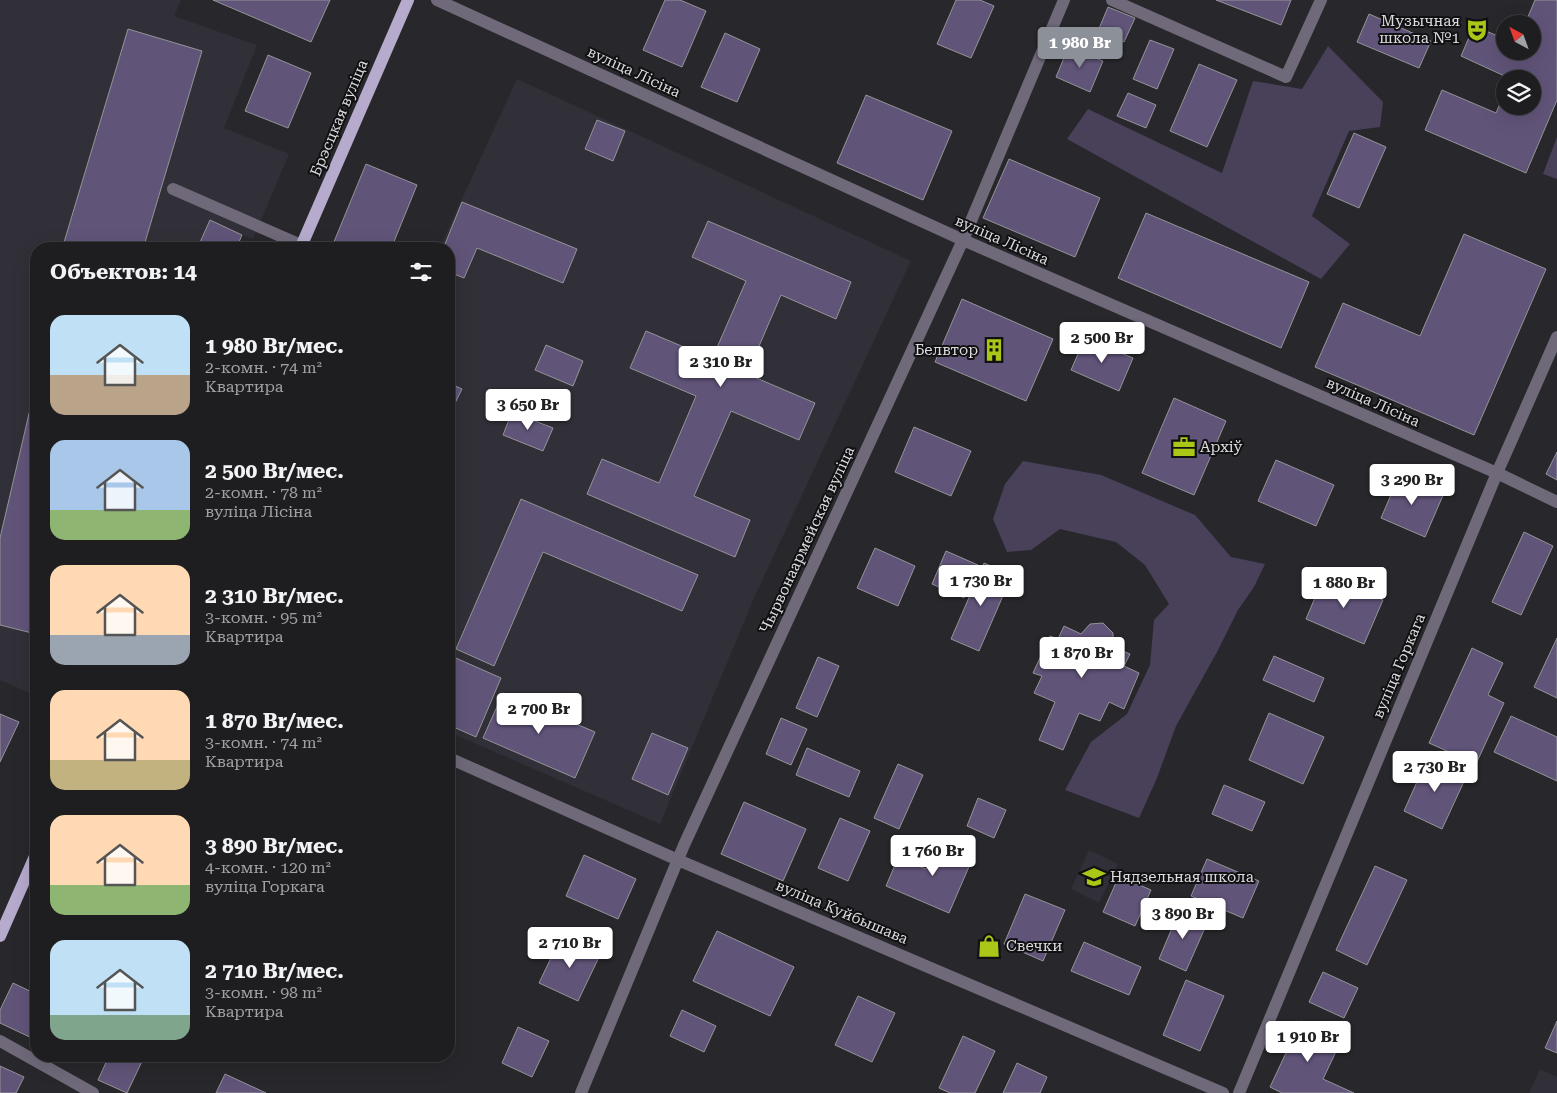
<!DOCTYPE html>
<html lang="ru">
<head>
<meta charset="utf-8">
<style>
  body { margin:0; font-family:"Roboto Serif",serif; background:#262629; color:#f1f3f6; height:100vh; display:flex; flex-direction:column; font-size:19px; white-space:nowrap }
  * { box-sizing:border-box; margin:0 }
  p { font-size:16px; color:#a1a2a5 }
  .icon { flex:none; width:28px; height:28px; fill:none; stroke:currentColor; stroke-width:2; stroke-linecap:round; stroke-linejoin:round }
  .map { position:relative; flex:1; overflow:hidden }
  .panel { position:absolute; left:30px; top:242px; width:425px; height:820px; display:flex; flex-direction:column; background:#1e1d20; border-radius:20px; box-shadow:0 5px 20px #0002,0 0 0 1px #3c3b3e }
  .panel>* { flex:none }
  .needle { width:32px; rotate:319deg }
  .tools { position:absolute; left:1496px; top:15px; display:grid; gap:10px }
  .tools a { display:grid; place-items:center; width:45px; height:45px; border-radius:50%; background:#1e1d20; box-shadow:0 5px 20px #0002,0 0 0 1px #3c3b3e; font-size:25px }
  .price { position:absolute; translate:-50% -42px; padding:0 11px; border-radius:5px; background:#fff; color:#222; font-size:16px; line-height:32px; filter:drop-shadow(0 1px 2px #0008) }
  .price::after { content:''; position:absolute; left:50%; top:30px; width:15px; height:11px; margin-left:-8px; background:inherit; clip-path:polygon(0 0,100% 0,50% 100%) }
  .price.on { background:#8c9099; color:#fff }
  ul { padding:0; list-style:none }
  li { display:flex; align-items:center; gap:15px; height:125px; padding:0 20px }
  li span { display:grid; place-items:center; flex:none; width:140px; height:100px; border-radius:15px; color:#555 }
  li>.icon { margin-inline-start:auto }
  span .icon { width:60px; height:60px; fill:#fffc; stroke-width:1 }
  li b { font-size:21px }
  h2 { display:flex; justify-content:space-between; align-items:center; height:60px; padding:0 20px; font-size:21px }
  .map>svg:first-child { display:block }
  .built { fill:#313038 }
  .green { fill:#49405a }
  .building { fill:#615479; stroke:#959498 }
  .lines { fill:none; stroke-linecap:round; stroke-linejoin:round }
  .minor { stroke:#6f697a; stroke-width:12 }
  .major { stroke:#b6abcd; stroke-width:12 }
  .labels { text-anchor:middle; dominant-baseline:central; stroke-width:4; stroke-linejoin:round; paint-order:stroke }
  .poi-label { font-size:15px; fill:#dcdbde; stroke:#111012; text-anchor:start }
  .street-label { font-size:15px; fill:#dcdbde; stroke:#111012 }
</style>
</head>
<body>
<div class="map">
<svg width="1557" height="1093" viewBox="0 0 1557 1093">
  <rect width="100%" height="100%" fill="#28272b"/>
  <path class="built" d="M0 0H181L174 16 257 45 224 128 289 154 253 239 242 235 236 249H36V696L0 680Z
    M517 79 911 261 754 598 660 824 449 732V249H439Z
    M1089 850 1118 864 1099 903 1071 889Z
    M1540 1069 1557 1077V1093H1529Z"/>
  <path class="green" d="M1328 46 1383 102 1380 127 1349 131 1312 216 1350 244 1321 279 1067 139 1088 109 1222 173 1253 81 1302 89Z
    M1557 137V179L1543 174Z
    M1023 461 1101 475 1195 515 1231 557 1265 564 1254 587 1238 610 1217 652 1176 726 1157 778 1139 818 1065 790 1091 742 1127 714 1150 665 1154 620 1169 604 1145 565 1116 542 1060 529 1031 550 1007 552 993 519 1005 484Z"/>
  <path class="building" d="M213 0H330L311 42Z
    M665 0H680L706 11 682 67 643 50Z
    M956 0H980L994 6 971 58 937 44Z
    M1216 0H1291L1281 25Z
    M1535 0H1557V100L1526 173 1425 130 1442 90 1496 113 1505 92V106H1532V79H1511L1461 56 1474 26 1505 39V51H1532V24H1525Z
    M1108 7 1135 18 1124 42 1098 31Z
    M1369 14 1431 41 1419 68 1357 42Z
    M128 29 202 51 143 249H62Z
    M725 33 760 49 737 102 701 87Z
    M1150 40 1174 49 1157 89 1133 79Z
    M1069 46 1103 61 1090 92 1056 77Z
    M268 55 311 73 288 128 245 111Z
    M1199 64 1237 80 1207 147 1170 131Z
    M1128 93 1156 105 1146 128 1117 116Z
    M866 95 952 131 923 200 837 163Z
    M597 120 625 131 613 161 585 149Z
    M1354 133 1386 147 1359 208 1327 194Z
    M1009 159 1100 198 1075 257 983 218Z
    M366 164 417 185 391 249H331Z
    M462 202 577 249 563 283 477 248 464 278 449 272V249H443Z
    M1146 213 1309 282 1281 348 1118 278Z
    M210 220 242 235 236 249H197Z
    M708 221 851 282 836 319 781 295 747 374 815 403 799 440 731 411 694 496 750 520 735 557 587 494 602 459 659 483 696 396 630 368 646 331 712 359 746 281 692 257Z
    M1464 234 1546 269 1474 435 1315 367 1343 303 1420 336Z
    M962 299 1053 339 1026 401 935 362Z
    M1085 338 1133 358 1119 391 1071 370Z
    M546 345 583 361 573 386 535 370Z
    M449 383 462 389 449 415Z
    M35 388 36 389V634L0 625V538Z
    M1174 398 1226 421 1194 495 1142 473Z
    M512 412 553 428 543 451 503 435Z
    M914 427 971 451 951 496 895 472Z
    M1557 452V480L1546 474Z
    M1276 460 1334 485 1316 526 1258 501Z
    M1400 474 1444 493 1425 537 1381 518Z
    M521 499 698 575 682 611 543 552 494 666 456 649Z
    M1524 532 1553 546 1521 615 1492 602Z
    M875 548 915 566 898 606 857 588Z
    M946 551 978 565 964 598 932 584Z
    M984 563 1012 575 979 651 951 639Z
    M1325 574 1383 600 1364 644 1306 619Z
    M1103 623 1113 633V647L1130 654 1124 666 1139 673 1124 709 1109 702 1100 721 1079 713 1063 750 1039 740 1055 702 1034 693 1042 676 1033 673 1050 636 1058 639 1064 626 1081 634 1090 624Z
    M1557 638V698L1534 687Z
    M1472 648 1503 663 1488 695 1504 703 1476 764 1429 743Z
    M449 655 501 678 476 737 449 725Z
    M1274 656 1324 678 1314 702 1263 680Z
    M818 657 839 666 817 717 796 708Z
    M503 693 595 732 575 778 483 738Z
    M1269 713 1324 737 1303 784 1249 760Z
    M0 714 19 722 0 762Z
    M1511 716 1557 737V781L1494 752Z
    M781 718 807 729 791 765 766 754Z
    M652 733 688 748 668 795 632 779Z
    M807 748 860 771 849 797 796 775Z
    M1428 757 1467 775 1442 829 1404 811Z
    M898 764 923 775 899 829 874 818Z
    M1224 785 1265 802 1252 831 1212 814Z
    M978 798 1006 810 994 838 967 826Z
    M744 802 806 829 783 881 721 854Z
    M840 818 870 831 848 881 818 868Z
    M938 840 974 855 949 913 886 886 898 858 926 869Z
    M584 855 636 879 618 919 566 896Z
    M1207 859 1259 881 1243 918 1191 896Z
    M1375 866 1407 880 1367 965 1336 950Z
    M1119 876 1151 890 1135 926 1103 912Z
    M1025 894 1065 910 1043 961 1004 944Z
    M1180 909 1208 921 1186 971 1159 959Z
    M36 931V948L30 945Z
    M717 931 794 967 770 1016 693 981Z
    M561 937 600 955 578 1001 539 983Z
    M1084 942 1141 967 1129 995 1071 971Z
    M1323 972 1358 988 1344 1018 1309 1002Z
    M1186 980 1224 996 1200 1051 1163 1035Z
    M13 983 36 994V1040L0 1023V1010Z
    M858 996 895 1013 872 1062 835 1045Z
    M682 1010 716 1026 704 1052 670 1036Z
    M1301 1021 1342 1039 1323 1079 1354 1093H1282L1270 1087Z
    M1557 1021V1053L1545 1048Z
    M518 1027 549 1041 532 1077 502 1063Z
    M963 1036 995 1051 975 1093H950L939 1088Z
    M109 1056 144 1057 127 1093 98 1080Z
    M1017 1063 1047 1077 1040 1093H1003Z
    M0 1066 24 1077 16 1093H0Z
    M225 1074 266 1093H216Z"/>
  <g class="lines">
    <path class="minor" d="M437 0 963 240 1497 473 1557 502
      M1112 0 1286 77 1321 0
      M173 189 301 245
      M449 758 678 860 1223 1093
      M0 1041 93 1093
      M581 1093 684 845 963 240 1064 0
      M1239 1093 1497 473 1557 337"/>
    <path class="major" d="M300 249 408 0
      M0 936 36 854"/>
  </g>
  <defs>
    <symbol id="theatre-bare" viewBox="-9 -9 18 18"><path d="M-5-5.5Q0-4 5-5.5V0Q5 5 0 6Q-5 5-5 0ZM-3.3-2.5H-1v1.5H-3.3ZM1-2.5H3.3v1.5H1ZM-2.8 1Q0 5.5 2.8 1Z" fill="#aac718" stroke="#111012" stroke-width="2.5" paint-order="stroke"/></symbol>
    <symbol id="building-bare" viewBox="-9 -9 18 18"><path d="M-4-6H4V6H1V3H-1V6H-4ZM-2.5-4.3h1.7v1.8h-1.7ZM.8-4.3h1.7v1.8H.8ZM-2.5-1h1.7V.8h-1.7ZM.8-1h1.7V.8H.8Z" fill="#aac718" stroke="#111012" stroke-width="2.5" paint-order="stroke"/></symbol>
    <symbol id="office-bare" viewBox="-9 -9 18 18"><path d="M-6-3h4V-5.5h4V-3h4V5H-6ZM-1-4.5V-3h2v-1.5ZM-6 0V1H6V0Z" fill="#aac718" stroke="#111012" stroke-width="2.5" paint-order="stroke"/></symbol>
    <symbol id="school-bare" viewBox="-9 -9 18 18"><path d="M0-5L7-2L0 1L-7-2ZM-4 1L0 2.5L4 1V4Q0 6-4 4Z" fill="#aac718" stroke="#111012" stroke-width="2.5" paint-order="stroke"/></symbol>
    <symbol id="shop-bare" viewBox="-9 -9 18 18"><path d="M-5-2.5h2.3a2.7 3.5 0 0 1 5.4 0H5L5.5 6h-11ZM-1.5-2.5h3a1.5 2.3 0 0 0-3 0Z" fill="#aac718" stroke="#111012" stroke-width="2.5" paint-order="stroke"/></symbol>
  </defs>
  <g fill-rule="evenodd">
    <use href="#theatre-bare" x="1461" y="14" width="32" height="32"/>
    <use href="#building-bare" x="978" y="334" width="32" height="32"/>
    <use href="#office-bare" x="1168" y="431" width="32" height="32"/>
    <use href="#school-bare" x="1078" y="861" width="32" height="32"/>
    <use href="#shop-bare" x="973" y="930" width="32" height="32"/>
  </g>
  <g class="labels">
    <g class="poi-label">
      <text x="1460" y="21" text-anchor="end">Музычная<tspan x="1460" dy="17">школа №1</tspan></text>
      <text x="978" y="350" text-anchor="end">Белвтор</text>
      <text x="1200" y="447">Архіў</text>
      <text x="1110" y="877">Нядзельная школа</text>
      <text x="1006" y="946">Свечки</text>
    </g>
    <g class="street-label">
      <text transform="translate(634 72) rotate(25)">вуліца Лісіна</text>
      <text transform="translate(339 118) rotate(-67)">Брэсцкая вуліца</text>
      <text transform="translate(1002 240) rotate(24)">вуліца Лісіна</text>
      <text transform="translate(1373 402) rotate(24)">вуліца Лісіна</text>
      <text transform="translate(807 540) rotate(-65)">Чырвонаармейская вуліца</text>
      <text transform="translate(1399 666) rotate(-67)">вуліца Горкага</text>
      <text transform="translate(842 912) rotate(23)">вуліца Куйбышава</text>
    </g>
  </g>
</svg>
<div class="tools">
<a><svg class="needle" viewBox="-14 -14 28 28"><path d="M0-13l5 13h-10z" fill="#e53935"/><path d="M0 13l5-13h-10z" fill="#a1a2a5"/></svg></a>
<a><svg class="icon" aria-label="layers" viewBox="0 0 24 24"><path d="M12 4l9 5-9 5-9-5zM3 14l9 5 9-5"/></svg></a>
</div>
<b class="price on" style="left:1080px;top:69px">1 980 Br</b>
<b class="price" style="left:1102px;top:364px">2 500 Br</b>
<b class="price" style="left:721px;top:388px">2 310 Br</b>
<b class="price" style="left:528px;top:431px">3 650 Br</b>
<b class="price" style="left:1412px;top:506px">3 290 Br</b>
<b class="price" style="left:981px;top:607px">1 730 Br</b>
<b class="price" style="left:1344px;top:609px">1 880 Br</b>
<b class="price" style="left:1082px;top:679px">1 870 Br</b>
<b class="price" style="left:539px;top:735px">2 700 Br</b>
<b class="price" style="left:1435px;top:793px">2 730 Br</b>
<b class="price" style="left:933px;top:877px">1 760 Br</b>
<b class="price" style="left:1183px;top:940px">3 890 Br</b>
<b class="price" style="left:570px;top:969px">2 710 Br</b>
<b class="price" style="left:1308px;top:1063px">1 910 Br</b>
<section class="panel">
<h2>Объектов: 14<svg class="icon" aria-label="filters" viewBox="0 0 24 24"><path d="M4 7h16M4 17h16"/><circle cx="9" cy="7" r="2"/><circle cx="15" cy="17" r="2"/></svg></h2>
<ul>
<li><span style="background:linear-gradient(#bfe0f5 60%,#b9a48a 0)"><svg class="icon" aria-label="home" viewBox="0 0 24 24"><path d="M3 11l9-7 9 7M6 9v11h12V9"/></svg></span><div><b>1 980 Br/мес.</b><p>2-комн. · 74 m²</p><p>Квартира</p></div></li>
<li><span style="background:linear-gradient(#a9c7e8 70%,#8fb573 0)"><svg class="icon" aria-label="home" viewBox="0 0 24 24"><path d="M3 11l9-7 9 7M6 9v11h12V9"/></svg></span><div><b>2 500 Br/мес.</b><p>2-комн. · 78 m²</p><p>вуліца Лісіна</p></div></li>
<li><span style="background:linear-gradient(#ffd9b3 70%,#9aa5b1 0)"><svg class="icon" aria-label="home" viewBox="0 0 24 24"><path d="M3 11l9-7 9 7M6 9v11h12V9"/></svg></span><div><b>2 310 Br/мес.</b><p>3-комн. · 95 m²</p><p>Квартира</p></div></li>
<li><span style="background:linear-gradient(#ffd9b3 70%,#c2b280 0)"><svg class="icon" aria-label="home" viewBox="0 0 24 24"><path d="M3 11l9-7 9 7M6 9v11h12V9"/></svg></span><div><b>1 870 Br/мес.</b><p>3-комн. · 74 m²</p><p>Квартира</p></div></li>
<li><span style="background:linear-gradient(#ffd9b3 70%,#8fb573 0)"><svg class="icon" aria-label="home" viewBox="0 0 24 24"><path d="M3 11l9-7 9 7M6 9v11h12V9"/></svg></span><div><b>3 890 Br/мес.</b><p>4-комн. · 120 m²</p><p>вуліца Горкага</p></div></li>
<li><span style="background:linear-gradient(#bfe0f5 75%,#7fa58c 0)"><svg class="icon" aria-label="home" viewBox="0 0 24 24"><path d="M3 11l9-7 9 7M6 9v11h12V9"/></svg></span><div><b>2 710 Br/мес.</b><p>3-комн. · 98 m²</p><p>Квартира</p></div></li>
</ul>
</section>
</div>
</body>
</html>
